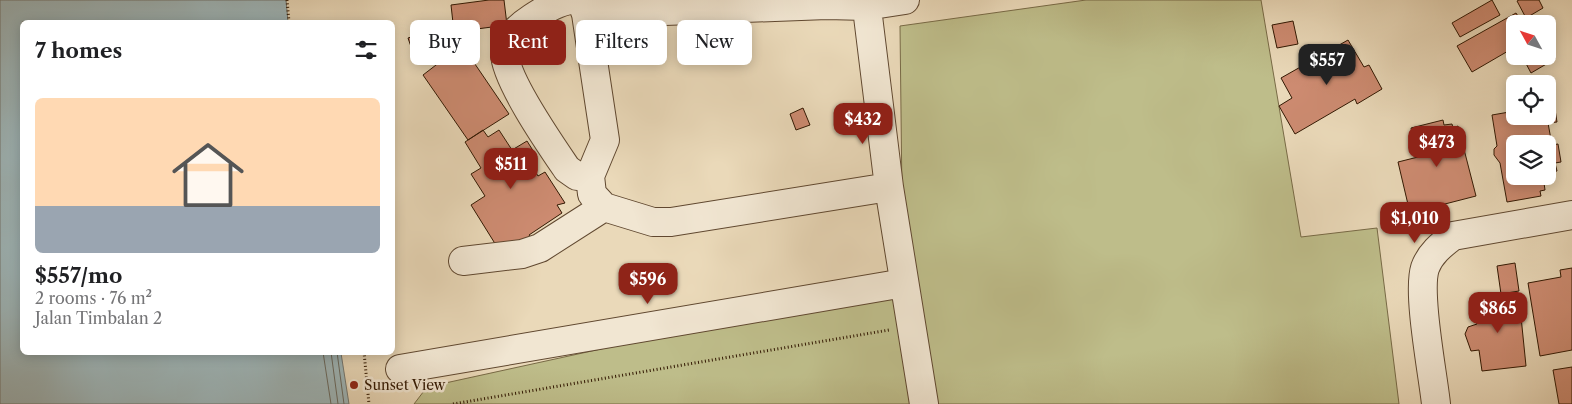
<!DOCTYPE html>
<html lang="en">
<head>
<meta charset="utf-8">
<style>
  body { margin:0; font-family:"Libre Caslon Text",serif; background:#f2f2f2; color:#202124; height:100vh; display:flex; flex-direction:column; font-size:19px; white-space:nowrap }
  * { box-sizing:border-box; margin:0 }
  p { font-size:16px; color:#757577 }
  .icon { flex:none; width:28px; height:28px; fill:none; stroke:currentColor; stroke-width:2; stroke-linecap:round; stroke-linejoin:round }
  .map { position:relative; flex:1; overflow:hidden }
  .panel { position:absolute; left:20px; top:20px; width:375px; height:335px; display:flex; flex-direction:column; background:#fff; border-radius:8px; box-shadow:0 2px 12px #0003 }
  .panel>* { flex:none }
  .banner { position:absolute; left:410px; top:20px; width:475px; height:45px; display:flex; gap:10px }
  .needle { width:32px; rotate:310deg }
  .fabs { position:absolute; left:1506px; top:15px; display:grid; gap:10px }
  .fabs a { display:grid; place-items:center; width:50px; height:50px; border-radius:8px; background:#fff; box-shadow:0 2px 12px #0003; font-size:25px }
  .price { position:absolute; translate:-50% -42px; padding:0 11px; border-radius:10px; background:#8f2418; color:#fff; font-size:16px; line-height:32px; filter:drop-shadow(0 1px 2px #0008) }
  .price::after { content:''; position:absolute; left:50%; top:30px; width:15px; height:11px; margin-left:-8px; background:inherit; clip-path:polygon(0 0,100% 0,50% 100%) }
  .price.selected { background:#222; color:#fff }
  ul { padding:0; list-style:none }
  li { display:grid; align-content:center; gap:10px; height:265px; padding:0 15px }
  li span { display:grid; place-items:center; height:155px; border-radius:8px; color:#555 }
  li>.icon { margin-inline-start:auto }
  span .icon { width:90px; height:90px; fill:#fffc; stroke-width:1 }
  li b { font-size:21px }
  h2 { display:flex; justify-content:space-between; align-items:center; height:60px; padding:0 15px; font-size:21px }
  .tag { padding:0 18px; border-radius:8px; background:#fff; box-shadow:0 2px 12px #0003; font-size:18px; line-height:45px }
  .tag.selected { background:#8f2418; color:#fff }
  .map>svg:first-child { display:block }
  .green { fill:#bebd8a; stroke:#786a46 }
  .water { fill:#9eb7bb; stroke:#737771 }
  .lines { fill:none; stroke-linecap:round; stroke-linejoin:round }
  .shore { stroke:#68685e; stroke-width:1 }
  .building { fill:#cd8b71; stroke:#321802 }
  .minor-casing { stroke:#604830; stroke-width:30 }
  .path { stroke:#321802; stroke-width:3; stroke-dasharray:1 2.5; stroke-linecap:butt }
  .minor { stroke:#f1e6d2; stroke-width:28 }
  .poi-dot { fill:#8f2418; stroke:#f1e6d2; stroke-width:2 }
  .labels { text-anchor:middle; dominant-baseline:central; stroke-width:5; stroke-linejoin:round; paint-order:stroke }
  .poi-label { font-size:14px; fill:#321802; stroke:#f1e6d2; text-anchor:start }
</style>
</head>
<body>
<div class="map">
<svg width="1572" height="404" viewBox="0 0 1572 404">
  <rect width="100%" height="100%" fill="#ead9b9"/>
  <filter id="stains"><feTurbulence type="fractalNoise" baseFrequency=".004" numOctaves="4"/><feColorMatrix values="0 0 0 0 .2 0 0 0 0 .09 0 0 0 0 .02 0 0 0 .5 -.17"/></filter>
  <radialGradient id="worn" r=".72"><stop offset=".6" stop-color="#630" stop-opacity="0"/><stop offset="1" stop-color="#630" stop-opacity=".3"/></radialGradient>
  <path class="green" d="M1086 0H1261L1301 237 1377 228 1399 404H414L427 387 903 283 900 26Z"/>
  <path class="water" d="M0 0H286L288 22H22V352L341 353 349 404H0Z"/>
  <g class="lines">
    <path class="shore" d="M323 352 331 404
      M331 352 338 404
      M337 352 344 404"/>
  </g>
  <path class="building" d="M489 0H504L507 25 454 32 451 5Z
    M1492 0 1500 15 1460 37 1452 23Z
    M1519 0H1539L1543 8 1526 18 1517 1Z
    M1516 13 1523 24H1515V47L1472 72 1457 46Z
    M1293 21 1298 44 1277 48 1272 25Z
    M451 24 458 46 416 61 408 38Z
    M1348 40 1364 67 1369 65 1382 89 1357 104 1355 99 1295 134 1279 106 1292 98 1281 78Z
    M462 45 509 114 468 140 423 75Z
    M1548 45 1555 59 1531 73 1522 56H1548Z
    M1553 97 1557 122 1548 123 1552 145 1558 144 1561 162 1555 163 1557 171 1548 173V144H1515V176H1543L1545 190 1540 191 1541 196 1507 202 1500 163 1494 155V149L1497 146 1492 115 1515 111V116H1548V98Z
    M803 108 810 125 796 130 790 114Z
    M1443 120 1444 125 1452 124 1453 128 1458 126 1476 196 1410 213 1398 162 1418 157 1411 128Z
    M483 130 488 137 499 130 512 150 527 141 537 157 532 160 536 166 533 168 538 176 545 172 565 203 557 205 562 213 529 235 532 239 499 250 471 205 485 196 471 174 481 168 465 142Z
    M1515 263 1519 291 1501 294 1497 266Z
    M1572 268V350L1540 356 1528 283 1561 277 1560 270Z
    M1519 297 1526 366 1482 371 1479 350 1471 351 1465 334 1468 327 1477 324 1474 303Z
    M1572 367V404H1559L1553 370Z"/>
  <g class="lines">
    <defs>
      <path id="minor" d="M571 0C557 2 544 10 532 18 520 26 506 37 505 53 504 78 552 147 567 169L577 176H590
        M576 0 582 3 586 14 827 5 866 6 905 0
        M866 0 889 187 924 404
        M586 14 605 140 590 176 592 194 604 207 653 222H671L889 187
        M463 261 522 254 540 248 604 207
        M400 369 904 283
        M1436 404C1433 375 1417 293 1425 268 1430 254 1441 245 1453 236L1572 215"/>
    </defs>
    <use href="#minor" class="minor-casing"/>
    <path class="path" d="M287 0 289 22
      M364 352 369 404
      M453 404 889 330"/>
    <use href="#minor" class="minor"/>
  </g>
  <circle class="poi-dot" cx="354" cy="385" r="5"/>
  <g class="labels">
    <g class="poi-label">
      <text x="364" y="385">Sunset View</text>
    </g>
  </g>
  <rect width="100%" height="100%" filter="url(#stains)"/>
  <rect width="100%" height="100%" fill="url(#worn)"/>
</svg>
<div class="fabs">
<a><svg class="needle" viewBox="-14 -14 28 28"><path d="M0-13l5 13h-10z" fill="#e53935"/><path d="M0 13l5-13h-10z" fill="#757577"/></svg></a>
<a><svg class="icon" aria-label="locate" viewBox="0 0 24 24"><circle cx="12" cy="12" r="6"/><path d="M12 2v4M12 18v4M2 12h4M18 12h4"/></svg></a>
<a><svg class="icon" aria-label="layers" viewBox="0 0 24 24"><path d="M12 4l9 5-9 5-9-5zM3 14l9 5 9-5"/></svg></a>
</div>
<b class="price selected" style="left:1327px;top:86px">$557</b>
<b class="price" style="left:863px;top:145px">$432</b>
<b class="price" style="left:1437px;top:168px">$473</b>
<b class="price" style="left:511px;top:190px">$511</b>
<b class="price" style="left:1415px;top:244px">$1,010</b>
<b class="price" style="left:648px;top:305px">$596</b>
<b class="price" style="left:1498px;top:334px">$865</b>
<div class="banner">
<a class="tag">Buy</a>
<a class="tag selected">Rent</a>
<a class="tag">Filters</a>
<a class="tag">New</a>
</div>
<section class="panel">
<h2>7 homes<svg class="icon" aria-label="filters" viewBox="0 0 24 24"><path d="M4 7h16M4 17h16"/><circle cx="9" cy="7" r="2"/><circle cx="15" cy="17" r="2"/></svg></h2>
<ul>
<li><span style="background:linear-gradient(#ffd9b3 70%,#9aa5b1 0)"><svg class="icon" aria-label="home" viewBox="0 0 24 24"><path d="M3 11l9-7 9 7M6 9v11h12V9"/></svg></span><div><b>$557/mo</b><p>2 rooms · 76 m²</p><p>Jalan Timbalan 2</p></div></li>
</ul>
</section>
</div>
</body>
</html>
